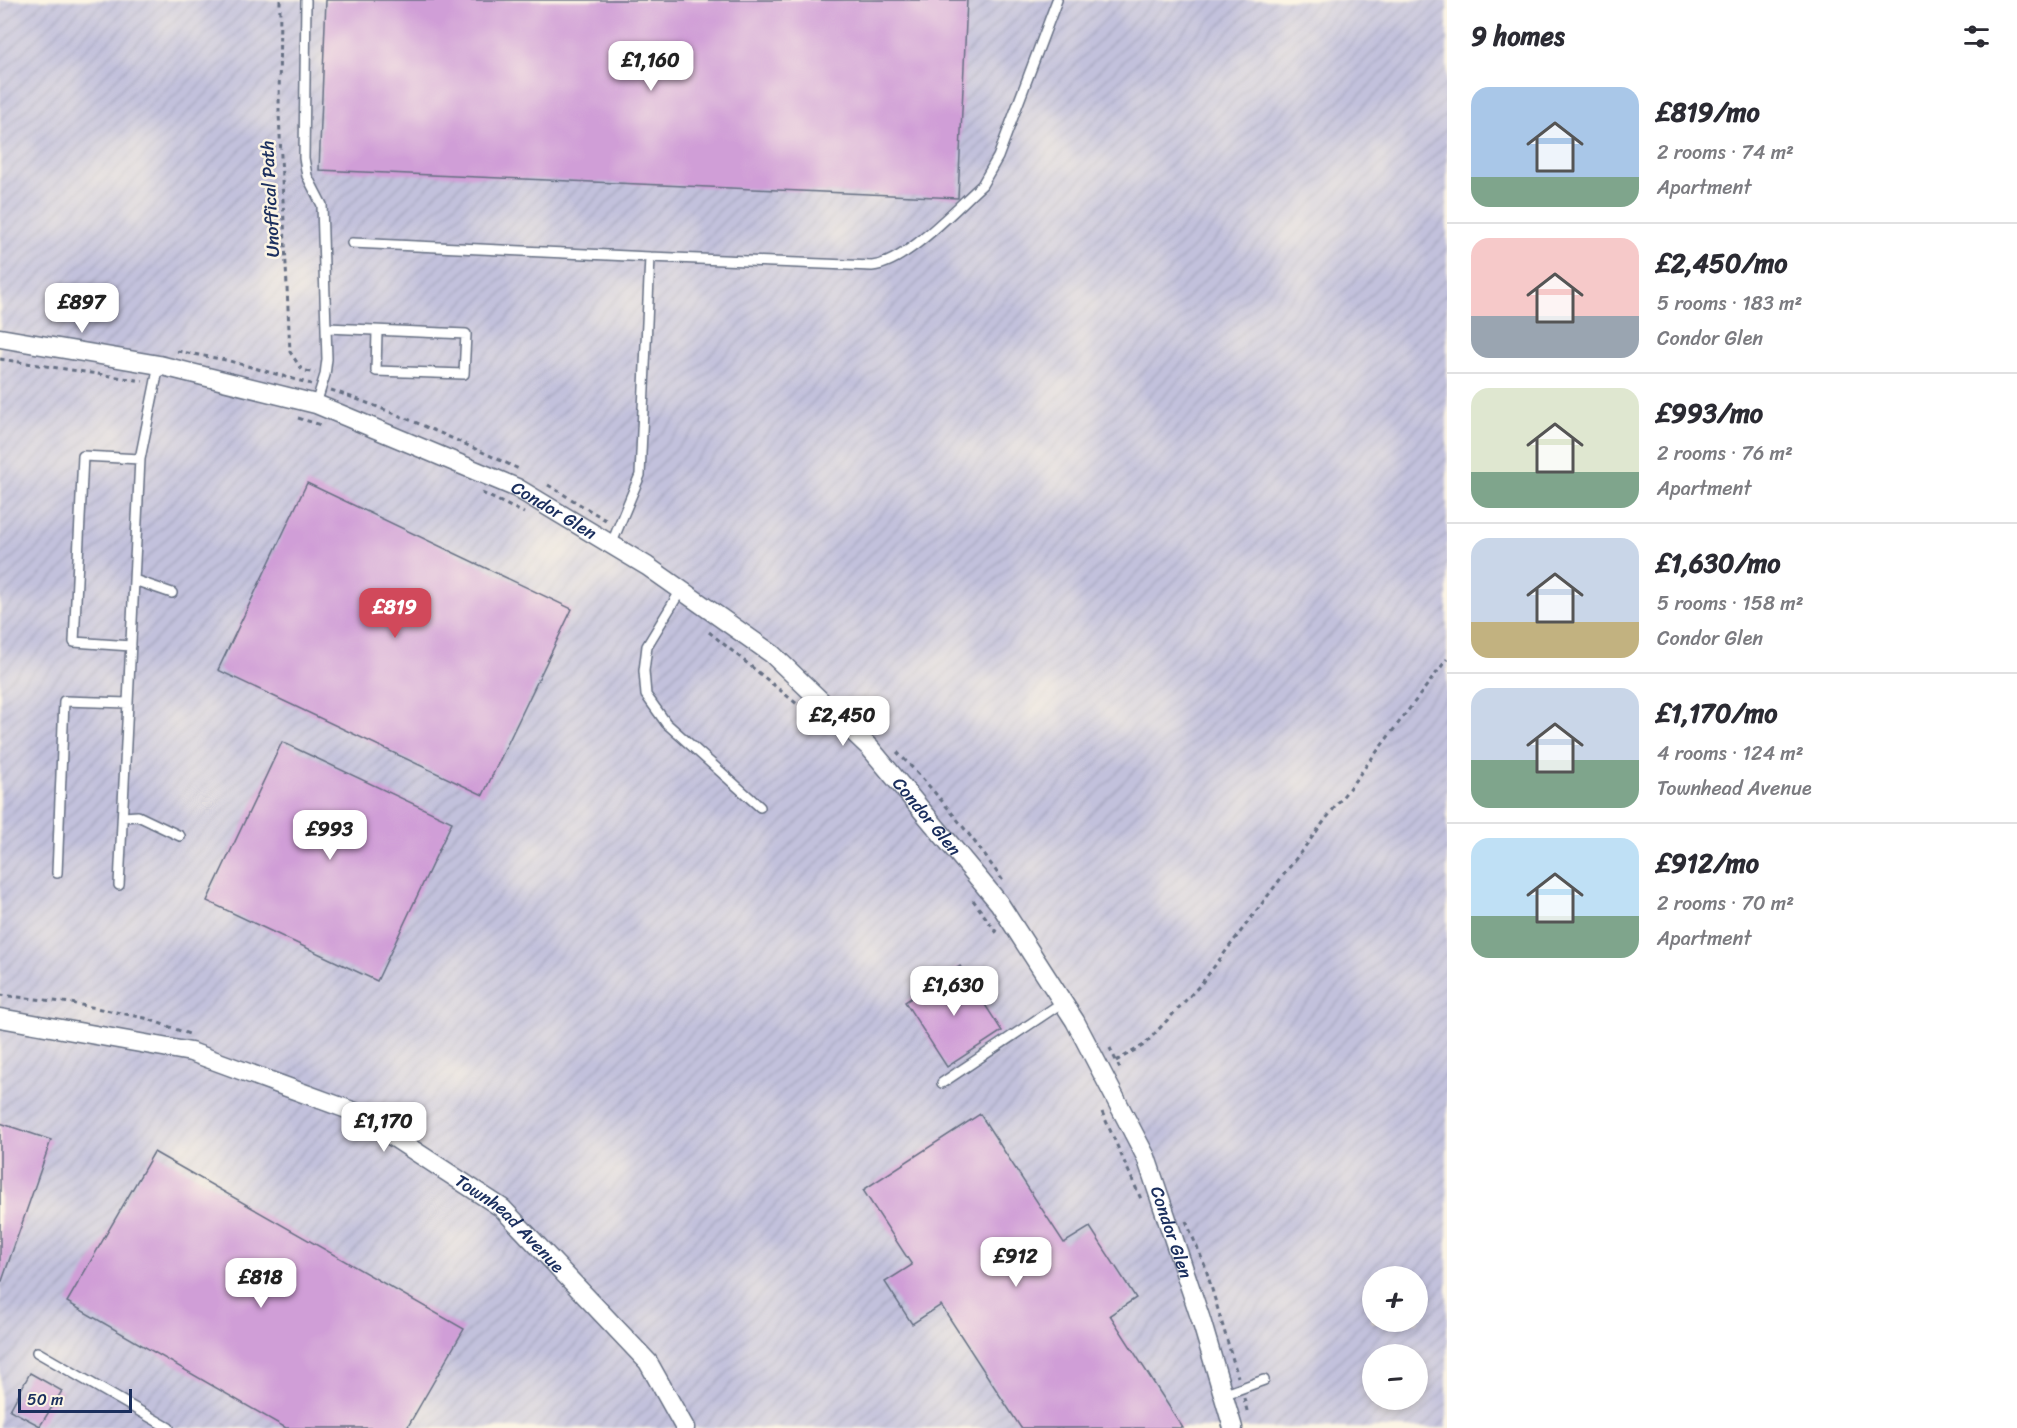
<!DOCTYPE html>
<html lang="en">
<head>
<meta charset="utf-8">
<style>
  body { margin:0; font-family:Sriracha,sans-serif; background:#f2f2f3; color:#2b2b33; height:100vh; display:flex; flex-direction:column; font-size:22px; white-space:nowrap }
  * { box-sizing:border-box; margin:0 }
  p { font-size:20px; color:#7c7c81 }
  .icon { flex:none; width:33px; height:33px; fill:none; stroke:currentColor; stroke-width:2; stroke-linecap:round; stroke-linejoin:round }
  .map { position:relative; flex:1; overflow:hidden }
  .drawer { display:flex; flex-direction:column; background:#fff; width:570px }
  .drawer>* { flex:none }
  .controls { position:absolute; left:1362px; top:1266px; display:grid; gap:12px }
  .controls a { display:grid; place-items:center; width:66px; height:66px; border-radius:50%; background:#fff; box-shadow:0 3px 9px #0003; font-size:30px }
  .scale { position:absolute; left:18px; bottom:15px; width:114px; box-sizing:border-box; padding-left:6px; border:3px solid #1b2f5e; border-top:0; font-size:16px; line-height:21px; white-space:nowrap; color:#1b2f5e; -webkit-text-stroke:4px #fcf5e5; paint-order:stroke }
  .price { position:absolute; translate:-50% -51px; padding:0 14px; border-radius:12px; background:#fff; color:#222; font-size:20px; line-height:39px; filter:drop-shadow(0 2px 3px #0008) }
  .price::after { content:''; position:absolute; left:50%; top:36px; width:18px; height:14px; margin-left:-9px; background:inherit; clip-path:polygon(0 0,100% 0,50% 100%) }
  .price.current { background:#d1495b; color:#fff }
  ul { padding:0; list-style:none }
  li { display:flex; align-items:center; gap:18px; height:150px; padding:0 24px }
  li+li { border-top:2px solid #e1e1e2 }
  li span { display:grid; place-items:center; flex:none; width:168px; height:120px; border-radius:18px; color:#555 }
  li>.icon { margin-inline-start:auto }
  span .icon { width:72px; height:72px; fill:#fffc; stroke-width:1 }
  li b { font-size:26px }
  h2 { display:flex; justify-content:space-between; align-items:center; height:72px; padding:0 24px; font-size:26px }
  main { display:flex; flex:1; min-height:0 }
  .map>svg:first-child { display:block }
  .industrial { fill:url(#industrial-furrows); fill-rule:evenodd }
  .building { fill:#d09ed7 }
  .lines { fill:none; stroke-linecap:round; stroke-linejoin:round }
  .lane-casing { stroke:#666f83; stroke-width:12 }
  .street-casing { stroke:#666f83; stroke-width:21 }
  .path { stroke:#666f83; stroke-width:3; stroke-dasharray:4.5 4.5; stroke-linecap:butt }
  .lane { stroke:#fff; stroke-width:9 }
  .street { stroke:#fff; stroke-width:18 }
  .labels { text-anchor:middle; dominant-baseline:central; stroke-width:5; stroke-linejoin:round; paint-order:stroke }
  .street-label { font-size:18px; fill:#1b2f5e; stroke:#fcf5e5 }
</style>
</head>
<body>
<main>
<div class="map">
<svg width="1447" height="1428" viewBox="0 0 1447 1428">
  <defs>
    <pattern id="industrial-furrows" width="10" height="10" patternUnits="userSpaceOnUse" patternTransform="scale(1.5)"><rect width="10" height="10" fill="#c2c1dc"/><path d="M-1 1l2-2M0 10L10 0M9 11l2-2" fill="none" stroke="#a6a6bf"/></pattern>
  </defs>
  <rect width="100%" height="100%" fill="#fcf5e5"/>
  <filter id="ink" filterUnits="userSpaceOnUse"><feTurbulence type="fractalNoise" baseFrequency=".0167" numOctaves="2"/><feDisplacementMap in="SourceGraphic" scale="12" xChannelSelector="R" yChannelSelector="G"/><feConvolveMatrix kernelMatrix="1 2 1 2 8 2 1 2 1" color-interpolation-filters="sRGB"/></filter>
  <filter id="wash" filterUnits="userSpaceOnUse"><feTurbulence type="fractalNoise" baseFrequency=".008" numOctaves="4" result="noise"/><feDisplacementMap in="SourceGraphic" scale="24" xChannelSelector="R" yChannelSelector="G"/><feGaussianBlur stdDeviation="1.35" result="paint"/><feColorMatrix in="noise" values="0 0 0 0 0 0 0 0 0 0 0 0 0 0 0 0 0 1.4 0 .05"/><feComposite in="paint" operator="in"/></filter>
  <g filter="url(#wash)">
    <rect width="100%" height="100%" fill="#f1e6c9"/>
    <path class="industrial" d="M0 0H1447V1428H0ZM1372 1276H1418V1322H1372ZM1372 1354H1418V1400H1372Z"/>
    <g id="blocks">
      <path class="building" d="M326 0H967L958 198 319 170Z
        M307 483 572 609 483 795 218 670Z
        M282 742 452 822 377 981 207 901Z
        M960 966 1002 1031 947 1067 905 1002Z
        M980 1114 1064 1243 1090 1227 1136 1298 1110 1315 1183 1428H1021L941 1305 912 1324 885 1282 912 1265 863 1190Z
        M0 1123 51 1140 2 1281 0 1280Z
        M154 1152 464 1329 407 1428H286L67 1302Z
        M30 1373 62 1391 40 1426 10 1410Z"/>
    </g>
  </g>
  <g filter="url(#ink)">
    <use href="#blocks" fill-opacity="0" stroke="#666f83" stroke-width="1.5"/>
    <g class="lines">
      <defs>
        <path id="lane" d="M306 0 304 158 307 176 322 205 327 359 325 375 316 404
          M352 243 650 257 640 475 611 545
          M650 257 872 266C906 263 956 208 982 185L998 157 1057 0
          M327 328 466 334 464 374 376 371 377 331
          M134 580 172 593
          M681 590 647 646 644 671 646 695 666 723 760 807
          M131 646 74 642 83 456 140 459
          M123 817 138 816 180 836
          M57 873 64 701 128 703
          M119 885 140 459 159 365
          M942 1083 1063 1002
          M37 1352 169 1428
          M1223 1395 1264 1380"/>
        <g id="street">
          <path id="s1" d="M0 338 159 365 316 404 517 488 647 566 772 654 870 748 999 903 1075 1021 1146 1157 1201 1320 1233 1428"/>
          <path id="s2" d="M0 1018 191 1052 355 1112 502 1208 648 1362 685 1428"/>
        </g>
      </defs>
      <use href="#lane" class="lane-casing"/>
      <use href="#street" class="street-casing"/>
      <path class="path" d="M280 0 279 113 290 352 302 370 315 373
        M177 351 226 360 311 384
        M0 359 143 381
        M331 390C396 412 459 441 521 470
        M298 418 321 425
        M548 485 609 522
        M482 493 524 513
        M709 632 808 713
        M897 752C936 791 971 835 1003 881
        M973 900 997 933
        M0 995 71 1003 145 1018 189 1034
        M1110 1048 1120 1069
        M1116 1061 1144 1045 1201 984 1447 659
        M1102 1112 1141 1199
        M1186 1221 1205 1266 1238 1377
        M1244 1398 1248 1415"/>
      <use href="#lane" class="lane"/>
      <use href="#street" class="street"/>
    </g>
  </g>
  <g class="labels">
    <g class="street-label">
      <text transform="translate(270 199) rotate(-93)">Unoffical Path</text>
      <text stroke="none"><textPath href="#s1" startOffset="584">Condor Glen</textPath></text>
      <text stroke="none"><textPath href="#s1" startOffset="1070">Condor Glen</textPath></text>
      <text stroke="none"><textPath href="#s2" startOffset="560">Townhead Avenue</textPath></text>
      <text stroke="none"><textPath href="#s1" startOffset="1556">Condor Glen</textPath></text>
    </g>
  </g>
</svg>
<div class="controls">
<a>+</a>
<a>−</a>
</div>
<div class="scale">50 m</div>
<b class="price" style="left:651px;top:92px">£1,160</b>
<b class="price" style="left:82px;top:334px">£897</b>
<b class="price current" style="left:395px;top:639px">£819</b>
<b class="price" style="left:843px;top:747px">£2,450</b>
<b class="price" style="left:330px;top:861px">£993</b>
<b class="price" style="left:954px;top:1017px">£1,630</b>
<b class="price" style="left:384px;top:1153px">£1,170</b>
<b class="price" style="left:1016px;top:1288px">£912</b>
<b class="price" style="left:261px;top:1309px">£818</b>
</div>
<section class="drawer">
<h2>9 homes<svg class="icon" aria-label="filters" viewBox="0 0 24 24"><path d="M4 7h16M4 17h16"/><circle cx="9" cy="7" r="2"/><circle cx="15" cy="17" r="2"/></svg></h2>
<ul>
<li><span style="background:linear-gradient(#a9c7e8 75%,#7fa58c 0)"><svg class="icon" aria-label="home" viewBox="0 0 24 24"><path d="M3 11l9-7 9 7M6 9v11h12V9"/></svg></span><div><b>£819/mo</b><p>2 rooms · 74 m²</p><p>Apartment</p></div></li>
<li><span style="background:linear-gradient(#f6c9c9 65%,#9aa5b1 0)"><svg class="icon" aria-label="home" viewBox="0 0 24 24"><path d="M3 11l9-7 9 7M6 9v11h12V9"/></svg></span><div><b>£2,450/mo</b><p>5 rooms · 183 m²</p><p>Condor Glen</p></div></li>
<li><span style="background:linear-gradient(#dfe7d0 70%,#7fa58c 0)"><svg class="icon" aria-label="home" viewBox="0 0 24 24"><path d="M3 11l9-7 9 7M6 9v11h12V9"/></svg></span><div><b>£993/mo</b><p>2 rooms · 76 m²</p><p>Apartment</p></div></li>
<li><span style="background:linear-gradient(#c9d6e8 70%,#c2b280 0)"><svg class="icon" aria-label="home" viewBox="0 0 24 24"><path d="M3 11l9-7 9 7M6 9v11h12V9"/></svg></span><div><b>£1,630/mo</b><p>5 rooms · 158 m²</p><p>Condor Glen</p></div></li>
<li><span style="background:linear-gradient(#c9d6e8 60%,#7fa58c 0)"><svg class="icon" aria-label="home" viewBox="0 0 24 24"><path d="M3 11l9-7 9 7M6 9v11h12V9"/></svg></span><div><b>£1,170/mo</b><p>4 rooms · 124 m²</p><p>Townhead Avenue</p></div></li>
<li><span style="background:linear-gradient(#bfe0f5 65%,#7fa58c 0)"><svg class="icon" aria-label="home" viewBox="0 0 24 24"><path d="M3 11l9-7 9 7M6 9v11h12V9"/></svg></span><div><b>£912/mo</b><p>2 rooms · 70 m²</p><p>Apartment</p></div></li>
</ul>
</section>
</main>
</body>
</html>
